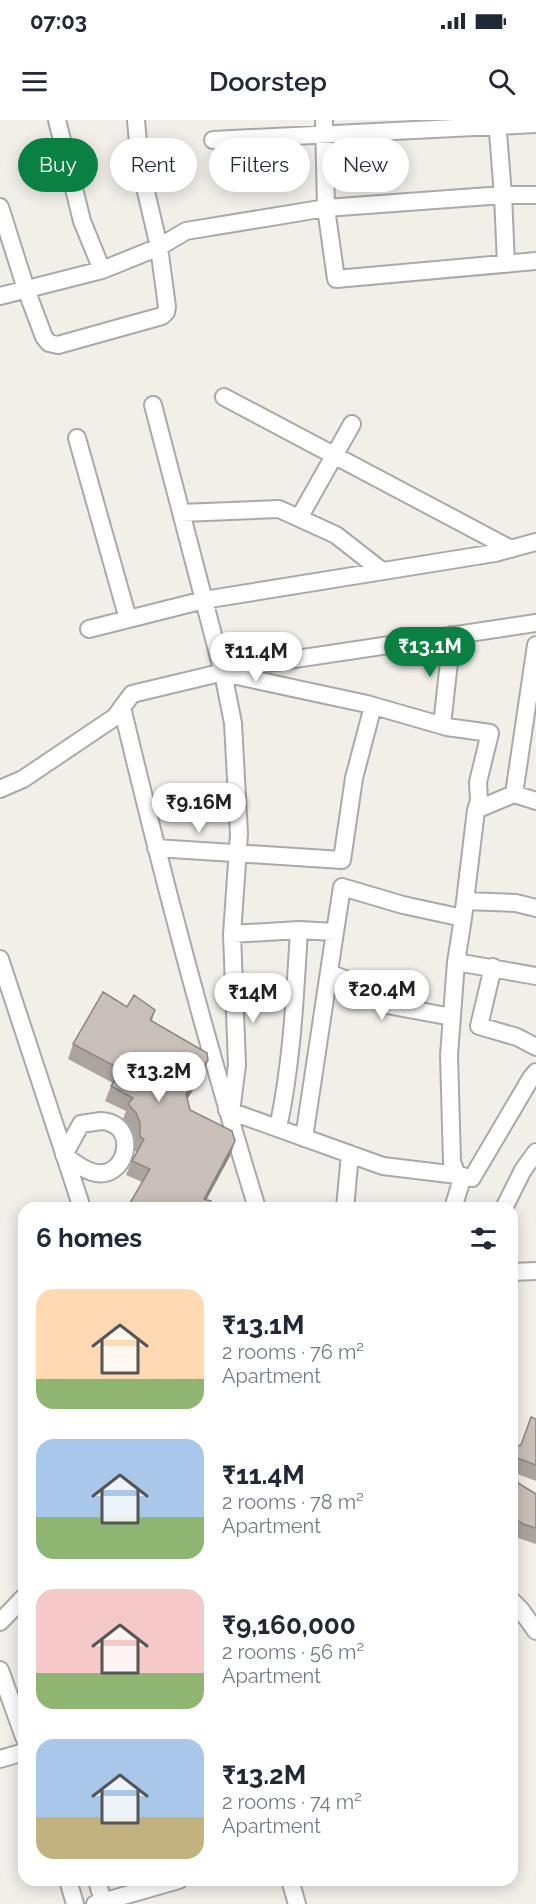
<!DOCTYPE html>
<html lang="en">
<head>
<meta charset="utf-8">
<style>
  body { margin:0; font-family:Raleway,sans-serif; background:#f2f2f3; color:#1f2937; height:100vh; display:flex; flex-direction:column; font-size:22px; white-space:nowrap }
  * { box-sizing:border-box; margin:0 }
  p { font-size:20px; color:#747a83 }
  .icon { flex:none; width:33px; height:33px; fill:none; stroke:currentColor; stroke-width:2; stroke-linecap:round; stroke-linejoin:round }
  .map { position:relative; flex:1; overflow:hidden }
  .panel { position:absolute; left:18px; top:1082px; width:500px; height:684px; display:flex; flex-direction:column; background:#fff; border-radius:18px; box-shadow:0 3px 15px #0003 }
  .panel>* { flex:none }
  .guide { position:absolute; left:18px; top:18px; width:501px; height:54px; display:flex; gap:12px }
  .price { position:absolute; translate:-50% -51px; padding:0 14px; border-radius:21px; background:#fff; color:#222; font-size:20px; line-height:39px; filter:drop-shadow(0 2px 3px #0008) }
  .price::after { content:''; position:absolute; left:50%; top:36px; width:18px; height:14px; margin-left:-9px; background:inherit; clip-path:polygon(0 0,100% 0,50% 100%) }
  .price.active { background:#0b8043; color:#fff }
  ul { padding:0; list-style:none }
  li { display:flex; align-items:center; gap:18px; height:150px; padding:0 18px }
  li span { display:grid; place-items:center; flex:none; width:168px; height:120px; border-radius:18px; color:#555 }
  li>.icon { margin-inline-start:auto }
  span .icon { width:72px; height:72px; fill:#fffc; stroke-width:1 }
  li b { font-size:26px }
  h2 { display:flex; justify-content:space-between; align-items:center; height:72px; padding:0 18px; font-size:26px }
  .tag { padding:0 21px; border-radius:27px; background:#fff; box-shadow:0 3px 15px #0003; font-size:21px; line-height:54px }
  .tag.active { background:#0b8043; color:#fff }
  .status { display:flex; justify-content:space-between; align-items:center; height:42px; padding:0 30px; background:#fff; direction:ltr }
  .status svg { height:16px; fill:currentColor }
  header { display:flex; justify-content:space-between; align-items:center; height:78px; padding:0 18px; background:#fff; font-size:27px; font-weight:600 }
  .map>svg:first-child { display:block }
  .lines { fill:none; stroke-linecap:round; stroke-linejoin:round }
  .minor-casing { stroke:#a9a9a9; stroke-width:20 }
  .minor { stroke:#fff; stroke-width:16 }
  .wall { fill:#aba49e }
  .shaded-wall { fill:#8b8681 }
  .building { fill:#c7bfb8; stroke:#8b8681; stroke-width:1.5 }
</style>
</head>
<body>
<div class="status"><b>07:03</b><svg viewBox="0 0 49 12"><path d="M0 12V9h3v3zM5 12V6h3v6zM10 12V3h3v9zM15 12V0h3v12zM26 1h20v11H26zM47 4h2v5h-2z"/></svg></div>
<header><svg class="icon" aria-label="menu" viewBox="0 0 24 24"><path d="M4 6h16M4 12h16M4 18h16"/></svg>Doorstep<svg class="icon" aria-label="search" viewBox="0 0 24 24"><circle cx="10" cy="10" r="6"/><path d="M15 15l6 6"/></svg></header>
<div class="map">
<svg width="536" height="1784" viewBox="0 0 536 1784">
  <rect width="100%" height="100%" fill="#f2efe9"/>
  <g class="lines">
    <defs>
      <path id="minor" d="M57 0 82 101 102 150 159 127 186 111 326 88 336 159 536 141
        M324 0 326 88 503 75 506 144
        M497 0 503 75H536
        M213 20 536 4
        M0 87 26 169 44 217 49 223 58 225 162 196 166 192 167 187 159 127 140 46 136 0
        M0 176 102 150
        M224 277 511 429
        M153 285 223 553 367 584 447 607 490 613 478 662 479 681 476 690 463 798 403 785 342 767 335 812 299 810
        M77 318 128 499
        M181 393 279 389 336 415 382 451
        M299 398 352 304
        M89 509 204 480 495 433 536 422
        M536 525 514 674 536 681
        M223 553 233 603 239 714 232 814 299 810C295 877 292 943 278 1008
        M122 587C162 755 206 922 257 1088
        M442 605 452 515
        M0 669 23 659 115 597 132 574 249 546 536 503
        M476 690 514 674
        M156 728 342 740 354 658 373 586
        M465 781 516 783 536 788
        M463 798 456 842 449 935 452 1042 457 1055 472 1058 531 958 536 952
        M0 839 82 1088
        M456 842 536 856
        M493 847 479 906 517 917 536 927
        M329 853 353 862 387 885 452 897
        M227 990 383 1046 457 1055
        M231 992 237 945 232 814
        M101 1001C141 1003 127 1063 92 1052 82 1049 72 1041 64 1035L81 1004Z
        M304 1018 335 812
        M345 1088 350 1034
        M453 1088 463 1056
        M504 1088 523 1050 536 1032
        M512 1152 536 1151
        M512 1481 521 1490 536 1511
        M0 1502 24 1477
        M0 1550 24 1617
        M0 1639 24 1632
        M68 1760 75 1784
        M97 1760 103 1782
        M290 1760 297 1784
        M95 1784 179 1760"/>
    </defs>
    <use href="#minor" class="minor-casing"/>
    <use href="#minor" class="minor"/>
  </g>
  <path class="wall" d="M155 890 152 901 208 940 203 954 187 979 190 990 235 1021 230 1036 206 1080 142 1062 126 1055 132 1041 137 1032 135 1031V1018L131 1008 123 999 126 991 105 981 111 966 113 963 68 939 73 924Z
    M536 1299V1361L517 1354 518 1363 536 1374V1424L518 1418 512 1414V1327L521 1325Z"/>
  <path class="shaded-wall" d="M208 940 203 954 181 989 186 974Z
    M235 1021 230 1036 202 1088 204 1079Z"/>
  <path class="building" d="M103 872 127 887 134 875 155 890 150 900 207 933 208 940 186 974 190 990 232 1011 235 1021 204 1079 211 1081 207 1088H127L150 1049 132 1041 144 1019 140 1017V1003L136 993 128 984 133 978 111 966 122 950 73 924Z
    M531 1297 536 1299V1345L514 1337 518 1363 536 1374V1408L523 1404 512 1396V1327L521 1325Z"/>
</svg>
<b class="price active" style="left:430px;top:558px">₹13.1M</b>
<b class="price" style="left:256px;top:563px">₹11.4M</b>
<b class="price" style="left:199px;top:714px">₹9.16M</b>
<b class="price" style="left:382px;top:901px">₹20.4M</b>
<b class="price" style="left:253px;top:904px">₹14M</b>
<b class="price" style="left:159px;top:983px">₹13.2M</b>
<div class="guide">
<a class="tag active">Buy</a>
<a class="tag">Rent</a>
<a class="tag">Filters</a>
<a class="tag">New</a>
</div>
<section class="panel">
<h2>6 homes<svg class="icon" aria-label="filters" viewBox="0 0 24 24"><path d="M4 7h16M4 17h16"/><circle cx="9" cy="7" r="2"/><circle cx="15" cy="17" r="2"/></svg></h2>
<ul>
<li><span style="background:linear-gradient(#ffd9b3 75%,#8fb573 0)"><svg class="icon" aria-label="home" viewBox="0 0 24 24"><path d="M3 11l9-7 9 7M6 9v11h12V9"/></svg></span><div><b>₹13.1M</b><p>2 rooms · 76 m²</p><p>Apartment</p></div></li>
<li><span style="background:linear-gradient(#a9c7e8 65%,#8fb573 0)"><svg class="icon" aria-label="home" viewBox="0 0 24 24"><path d="M3 11l9-7 9 7M6 9v11h12V9"/></svg></span><div><b>₹11.4M</b><p>2 rooms · 78 m²</p><p>Apartment</p></div></li>
<li><span style="background:linear-gradient(#f6c9c9 70%,#8fb573 0)"><svg class="icon" aria-label="home" viewBox="0 0 24 24"><path d="M3 11l9-7 9 7M6 9v11h12V9"/></svg></span><div><b>₹9,160,000</b><p>2 rooms · 56 m²</p><p>Apartment</p></div></li>
<li><span style="background:linear-gradient(#a9c7e8 65%,#c2b280 0)"><svg class="icon" aria-label="home" viewBox="0 0 24 24"><path d="M3 11l9-7 9 7M6 9v11h12V9"/></svg></span><div><b>₹13.2M</b><p>2 rooms · 74 m²</p><p>Apartment</p></div></li>
</ul>
</section>
</div>
</body>
</html>
